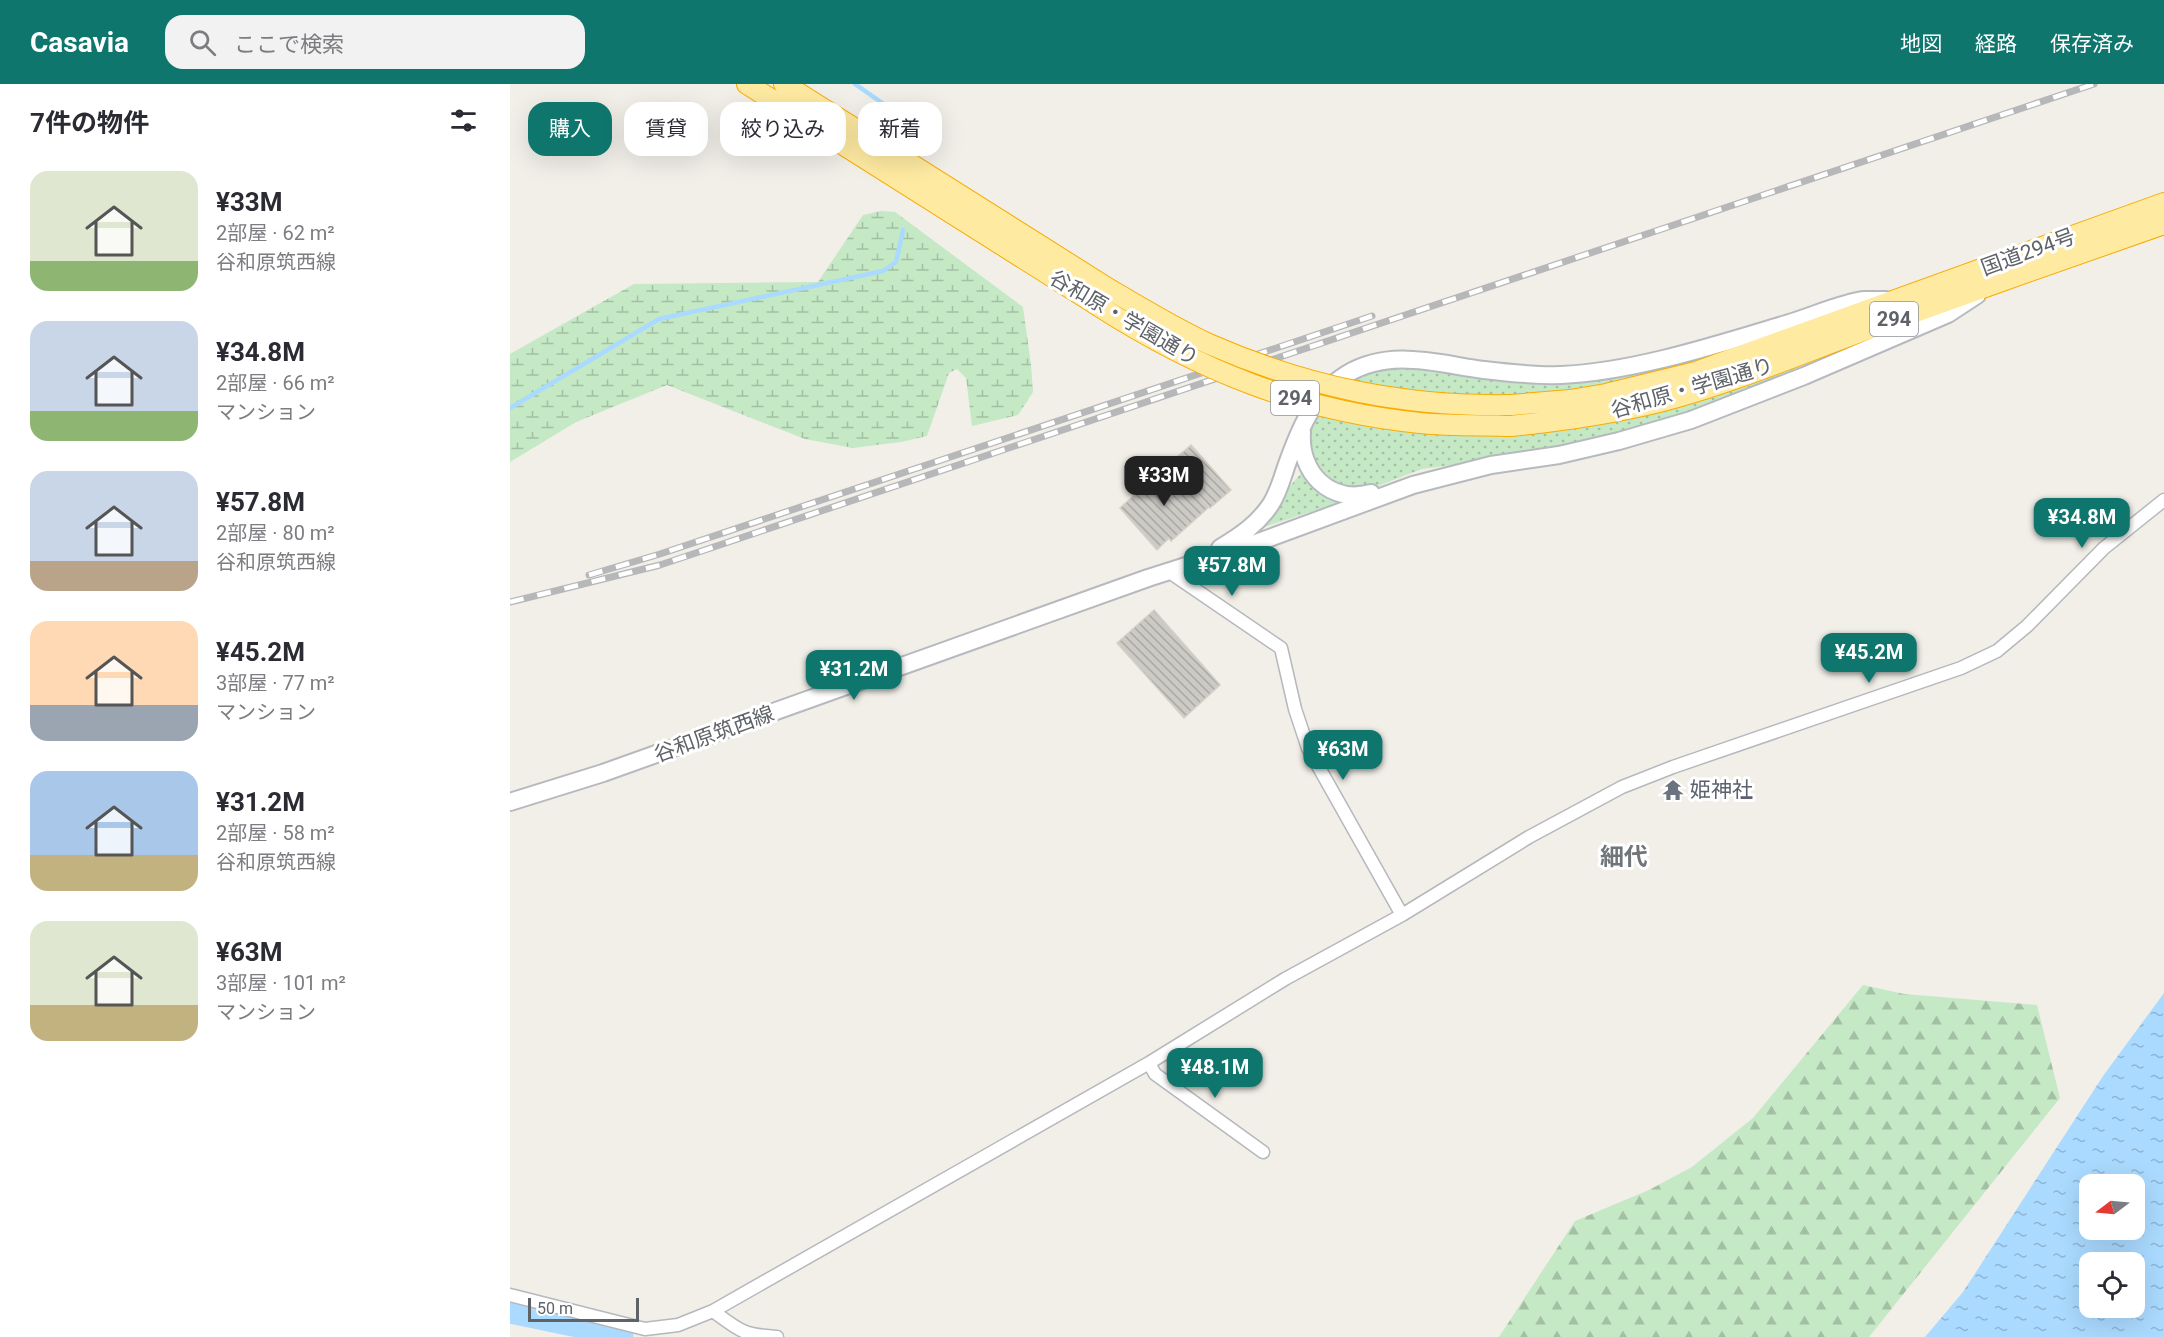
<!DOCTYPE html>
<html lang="ja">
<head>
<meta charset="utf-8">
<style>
  body { margin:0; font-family:Roboto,"Noto Sans JP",sans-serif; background:#f2f2f3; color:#2b2b33; height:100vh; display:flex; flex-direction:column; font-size:22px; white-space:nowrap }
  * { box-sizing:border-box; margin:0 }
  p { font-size:20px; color:#7c7c81 }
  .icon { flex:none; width:33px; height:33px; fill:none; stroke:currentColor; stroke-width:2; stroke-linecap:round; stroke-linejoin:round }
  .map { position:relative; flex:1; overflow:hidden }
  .details { display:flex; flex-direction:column; background:#fff; width:510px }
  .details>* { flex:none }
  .banner { position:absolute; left:18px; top:18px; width:570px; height:54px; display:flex; gap:12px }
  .needle { width:39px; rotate:254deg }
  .buttons { position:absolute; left:1569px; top:1090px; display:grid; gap:12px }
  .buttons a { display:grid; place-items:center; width:66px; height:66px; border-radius:12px; background:#fff; box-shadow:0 6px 24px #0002; font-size:30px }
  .scale { position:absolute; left:18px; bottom:15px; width:111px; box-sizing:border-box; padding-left:6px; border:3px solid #5f6368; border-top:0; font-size:16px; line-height:21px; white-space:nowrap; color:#5f6368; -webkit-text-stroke:4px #fff; paint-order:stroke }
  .price { position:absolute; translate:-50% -51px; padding:0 14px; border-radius:12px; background:#0f766e; color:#fff; font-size:20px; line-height:39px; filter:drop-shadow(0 2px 3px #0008) }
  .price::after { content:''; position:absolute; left:50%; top:36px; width:18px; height:14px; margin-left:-9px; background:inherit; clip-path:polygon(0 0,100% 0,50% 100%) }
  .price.on { background:#222; color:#fff }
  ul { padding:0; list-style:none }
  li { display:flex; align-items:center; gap:18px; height:150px; padding:0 30px }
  li span { display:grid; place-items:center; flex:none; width:168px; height:120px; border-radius:18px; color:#555 }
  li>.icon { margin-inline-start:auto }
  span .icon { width:72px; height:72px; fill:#fffc; stroke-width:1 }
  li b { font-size:26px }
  h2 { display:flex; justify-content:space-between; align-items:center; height:72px; padding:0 30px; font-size:26px }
  .pill { padding:0 21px; border-radius:18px; background:#fff; box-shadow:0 6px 24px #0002; font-size:21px; line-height:54px }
  .pill.on { background:#0f766e; color:#fff }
  header { display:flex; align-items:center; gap:36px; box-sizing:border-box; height:84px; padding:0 30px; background:#0f766e; color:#fff }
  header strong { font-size:28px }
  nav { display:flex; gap:33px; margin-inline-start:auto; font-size:21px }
  .search { width:420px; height:54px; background:#f2f2f3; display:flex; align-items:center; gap:15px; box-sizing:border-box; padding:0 21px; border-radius:18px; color:#7c7c81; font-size:22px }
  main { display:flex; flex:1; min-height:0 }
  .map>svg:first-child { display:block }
  .grass { fill:url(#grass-dots) }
  .forest { fill:url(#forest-firs) }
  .wetland { fill:url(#wetland-marsh) }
  .water { fill:url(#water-ripples); fill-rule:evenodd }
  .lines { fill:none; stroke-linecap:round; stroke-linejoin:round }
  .stream { stroke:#aadaff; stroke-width:4.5 }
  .river { stroke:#aadaff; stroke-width:27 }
  .building { fill:url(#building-back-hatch); stroke:#d6d1c6; stroke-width:1.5 }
  .minor-casing { stroke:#b5b8bc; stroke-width:15 }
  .secondary-casing { stroke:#b6babf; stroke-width:20 }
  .trunk-casing { stroke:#f9ab00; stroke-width:22 }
  .minor { stroke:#fff; stroke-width:12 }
  .secondary { stroke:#fff; stroke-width:16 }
  .trunk { stroke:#feeaa1; stroke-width:20 }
  .rail-casing { stroke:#b6b7b8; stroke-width:7 }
  .rail { stroke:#fff; stroke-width:4.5; stroke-dasharray:14; stroke-linecap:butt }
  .trunk-bridge-casing { stroke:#f9ab00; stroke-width:22; stroke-linecap:butt }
  .trunk-bridge { stroke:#feeaa1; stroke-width:20 }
  .labels { text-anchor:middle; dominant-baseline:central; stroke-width:6; stroke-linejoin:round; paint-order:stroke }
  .shield { fill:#fff; stroke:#8f9295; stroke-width:1.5 }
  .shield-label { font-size:20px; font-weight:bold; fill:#5f6368 }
  .street-label { font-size:21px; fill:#5f6368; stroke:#fff }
  .worship-label { font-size:21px; fill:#5b616d; stroke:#fff; text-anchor:start }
  .quarter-label { font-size:24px; font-weight:bold; fill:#70757a; stroke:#fff }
</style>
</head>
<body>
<header>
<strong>Casavia</strong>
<div class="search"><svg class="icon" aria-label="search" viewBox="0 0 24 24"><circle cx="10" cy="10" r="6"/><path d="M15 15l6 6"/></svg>ここで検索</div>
<nav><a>地図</a><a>経路</a><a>保存済み</a></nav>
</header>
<main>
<section class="details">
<h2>7件の物件<svg class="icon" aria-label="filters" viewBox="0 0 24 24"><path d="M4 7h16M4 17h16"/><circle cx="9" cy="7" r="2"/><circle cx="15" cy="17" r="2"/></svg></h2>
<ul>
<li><span style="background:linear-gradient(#dfe7d0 75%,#8fb573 0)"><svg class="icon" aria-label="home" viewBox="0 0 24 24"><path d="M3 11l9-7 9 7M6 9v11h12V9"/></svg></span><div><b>¥33M</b><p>2部屋 · 62 m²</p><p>谷和原筑西線</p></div></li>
<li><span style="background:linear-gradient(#c9d6e8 75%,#8fb573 0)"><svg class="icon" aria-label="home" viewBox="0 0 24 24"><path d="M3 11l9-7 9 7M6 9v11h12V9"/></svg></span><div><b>¥34.8M</b><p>2部屋 · 66 m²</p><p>マンション</p></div></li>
<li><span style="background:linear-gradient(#c9d6e8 75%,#b9a48a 0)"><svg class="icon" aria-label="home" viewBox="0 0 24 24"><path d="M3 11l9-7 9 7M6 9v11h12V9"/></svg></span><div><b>¥57.8M</b><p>2部屋 · 80 m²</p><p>谷和原筑西線</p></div></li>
<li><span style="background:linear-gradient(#ffd9b3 70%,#9aa5b1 0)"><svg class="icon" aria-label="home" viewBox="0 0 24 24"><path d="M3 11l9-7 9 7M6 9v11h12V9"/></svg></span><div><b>¥45.2M</b><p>3部屋 · 77 m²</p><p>マンション</p></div></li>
<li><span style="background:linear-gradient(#a9c7e8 70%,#c2b280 0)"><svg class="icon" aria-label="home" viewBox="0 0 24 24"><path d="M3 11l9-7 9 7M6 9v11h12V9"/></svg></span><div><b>¥31.2M</b><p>2部屋 · 58 m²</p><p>谷和原筑西線</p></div></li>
<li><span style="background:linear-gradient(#dfe7d0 70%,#c2b280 0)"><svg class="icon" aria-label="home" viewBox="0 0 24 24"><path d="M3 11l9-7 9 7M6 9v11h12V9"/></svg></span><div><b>¥63M</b><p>3部屋 · 101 m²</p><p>マンション</p></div></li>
</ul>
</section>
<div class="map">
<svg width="1654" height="1253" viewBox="0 0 1654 1253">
  <defs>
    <pattern id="grass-dots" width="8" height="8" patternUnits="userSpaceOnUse" patternTransform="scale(1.5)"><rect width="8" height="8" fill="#c5e8c5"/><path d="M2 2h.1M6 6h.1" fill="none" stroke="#a3c0a4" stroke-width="1.8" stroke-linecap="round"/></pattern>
    <pattern id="forest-firs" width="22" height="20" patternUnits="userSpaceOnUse" patternTransform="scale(1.5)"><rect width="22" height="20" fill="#c5e8c5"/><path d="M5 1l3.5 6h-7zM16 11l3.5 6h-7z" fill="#a3c0a4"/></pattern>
    <pattern id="wetland-marsh" width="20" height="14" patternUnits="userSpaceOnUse" patternTransform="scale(1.5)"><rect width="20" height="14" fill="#c5e8c5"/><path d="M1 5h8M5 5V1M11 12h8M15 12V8" fill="none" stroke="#a3c0a4"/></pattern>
    <pattern id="water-ripples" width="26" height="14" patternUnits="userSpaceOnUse" patternTransform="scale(1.5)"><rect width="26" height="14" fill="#aadaff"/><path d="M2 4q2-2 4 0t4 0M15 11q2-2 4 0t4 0" fill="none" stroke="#8eb4d2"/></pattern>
    <pattern id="building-back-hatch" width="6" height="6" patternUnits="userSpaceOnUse" patternTransform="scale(1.5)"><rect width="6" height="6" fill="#cccac5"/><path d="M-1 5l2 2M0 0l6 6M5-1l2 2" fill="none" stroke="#a9a8a4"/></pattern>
  </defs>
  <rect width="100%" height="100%" fill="#f1efe8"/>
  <path class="grass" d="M1273 245 1175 283 1091 304 1036 312 931 311 879 305 838 297 861 287 884 281 1048 296Z
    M1289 282 1291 287 1219 317 1077 358 1003 373 912 385 860 405 846 407 819 397 801 376 798 351 801 338 807 330C912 357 1022 359 1128 333 1183 320 1235 300 1289 282Z
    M793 387 834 417 754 443 769 421 775 408Z"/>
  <path class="forest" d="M1353 901 1394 910 1527 921 1550 1014 1359 1253H989L1065 1137 1139 1106 1182 1083 1243 1034Z"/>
  <path class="wetland" d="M371 127 385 128 513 223 521 281 523 308 508 331 462 342 456 294 447 285 439 289 417 352 391 358 343 364 295 355 157 301 66 338 0 378V270L124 200 308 198 353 131Z"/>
  <path class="water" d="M1654 909V1253H1415L1453 1208 1593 992ZM1580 1101H1624V1146H1580ZM1580 1179H1624V1224H1580Z"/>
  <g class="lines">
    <path class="stream" d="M345 0 422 54 420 59
      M0 324 149 235 373 187 386 178 393 146"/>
    <path class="river" d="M0 1226 87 1244 110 1253"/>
  </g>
  <path class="building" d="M681 361 721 406 700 424 660 379Z
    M660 379 699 423 661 457 659 454 647 466 610 424Z
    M644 526 710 601 674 634 607 559Z"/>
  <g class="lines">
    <defs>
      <path id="minor" d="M658 487 771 564 785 625 798 664 892 831
        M639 979 645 990 753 1068
        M0 1211 135 1245 168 1241 203 1227 639 979 775 895 892 831 1019 753 1112 703 1163 683 1451 584 1487 567 1517 542 1594 464 1654 416
        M203 1227C230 1247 233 1251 267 1253"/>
      <path id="secondary" d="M792 348C789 389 820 420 861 409
        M710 464C730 452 748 440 761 420 768 409 772 395 776 383 789 346 803 311 837 290 881 264 928 280 974 286 999 289 1025 292 1051 291 1123 288 1206 261 1276 240 1298 234 1333 218 1354 216 1361 216 1369 216 1376 216
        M0 718 93 689 638 494 735 463 903 401 981 381 1049 371 1109 357 1181 336 1294 292 1438 230 1467 211"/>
      <path id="trunk" d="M237 0 587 221
        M274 0 599 205
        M1001 321 1060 316 1096 310 1186 288 1654 119
        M1001 342C1051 337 1100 330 1149 318 1228 298 1303 264 1380 237 1471 204 1563 172 1654 140"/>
    </defs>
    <use href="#minor" class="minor-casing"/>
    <use href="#secondary" class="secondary-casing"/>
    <use href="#trunk" class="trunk-casing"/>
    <use href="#minor" class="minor"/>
    <use href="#secondary" class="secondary"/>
    <use href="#trunk" class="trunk"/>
    <defs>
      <path id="rail" d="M79 491 150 470 862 232
        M0 518 150 481 1584 0"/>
    </defs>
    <use href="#rail" class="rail-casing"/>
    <use href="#rail" class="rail"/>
    <defs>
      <path id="trunk-bridge" d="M599 205C632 224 664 244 699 260 797 303 894 323 1001 321
        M587 221C688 286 789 327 910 339 940 342 971 341 1001 342"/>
    </defs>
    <use href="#trunk-bridge" class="trunk-bridge-casing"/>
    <use href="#trunk-bridge" class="trunk-bridge"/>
  </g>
  <defs>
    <symbol id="temple-bare" viewBox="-9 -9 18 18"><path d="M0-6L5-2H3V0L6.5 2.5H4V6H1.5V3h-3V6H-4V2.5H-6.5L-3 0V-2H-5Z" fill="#6b7280" stroke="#fff" stroke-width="2.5" paint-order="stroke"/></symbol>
  </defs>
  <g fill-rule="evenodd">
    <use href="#temple-bare" x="1148" y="691" width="30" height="30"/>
  </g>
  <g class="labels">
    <g class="shield">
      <rect x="1360" y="218" width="48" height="34" rx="4.5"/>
      <rect x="761" y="297" width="48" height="34" rx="4.5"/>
    </g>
    <g class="shield-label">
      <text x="1384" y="235">294</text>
      <text x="785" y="314">294</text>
    </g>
    <g class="street-label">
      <text transform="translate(1518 168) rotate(-20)">国道294号</text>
      <text transform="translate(614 234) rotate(30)">谷和原・学園通り</text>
      <text transform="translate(1182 304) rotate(-16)">谷和原・学園通り</text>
      <text transform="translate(204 650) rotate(-20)">谷和原筑西線</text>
    </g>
    <g class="worship-label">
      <text x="1180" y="706">姫神社</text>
    </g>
    <g class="quarter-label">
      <text x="1114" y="773">細代</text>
    </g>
  </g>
</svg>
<div class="buttons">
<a><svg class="needle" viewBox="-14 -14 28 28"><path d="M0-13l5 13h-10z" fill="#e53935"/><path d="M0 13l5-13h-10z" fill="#7c7c81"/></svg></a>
<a><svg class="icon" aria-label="locate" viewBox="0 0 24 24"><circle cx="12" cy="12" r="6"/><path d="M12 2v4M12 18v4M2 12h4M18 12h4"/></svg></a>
</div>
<div class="scale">50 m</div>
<b class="price on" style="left:654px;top:423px">¥33M</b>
<b class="price" style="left:1572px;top:465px">¥34.8M</b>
<b class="price" style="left:722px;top:513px">¥57.8M</b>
<b class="price" style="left:1359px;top:600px">¥45.2M</b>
<b class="price" style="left:344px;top:617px">¥31.2M</b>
<b class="price" style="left:833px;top:697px">¥63M</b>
<b class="price" style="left:705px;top:1015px">¥48.1M</b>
<div class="banner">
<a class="pill on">購入</a>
<a class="pill">賃貸</a>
<a class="pill">絞り込み</a>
<a class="pill">新着</a>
</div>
</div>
</main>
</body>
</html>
